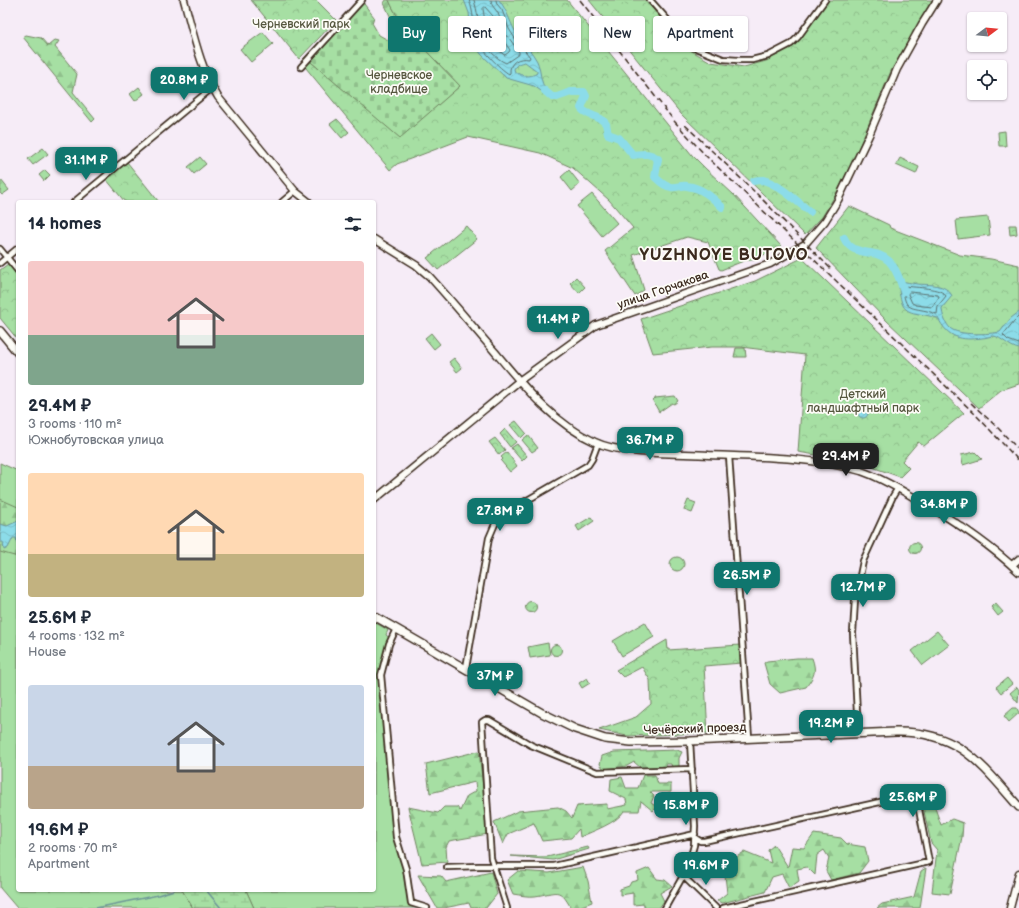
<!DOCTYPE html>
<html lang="en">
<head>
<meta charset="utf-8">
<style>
  body { margin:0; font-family:"Balsamiq Sans",sans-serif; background:#f2f2f3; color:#1f2937; height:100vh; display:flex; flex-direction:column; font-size:15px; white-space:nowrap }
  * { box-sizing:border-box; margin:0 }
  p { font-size:13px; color:#747a83 }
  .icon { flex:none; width:22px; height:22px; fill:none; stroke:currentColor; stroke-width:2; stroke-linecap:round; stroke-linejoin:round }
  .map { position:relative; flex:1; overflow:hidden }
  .side { position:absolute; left:16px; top:200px; width:360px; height:692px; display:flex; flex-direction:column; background:#fff; border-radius:4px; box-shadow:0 1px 3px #0004 }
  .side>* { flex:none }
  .hud { position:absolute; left:388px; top:16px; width:380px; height:36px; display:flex; gap:8px }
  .needle { width:26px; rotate:74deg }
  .buttons { position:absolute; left:967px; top:12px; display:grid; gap:8px }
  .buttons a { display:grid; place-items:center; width:40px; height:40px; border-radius:4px; background:#fff; box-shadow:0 1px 3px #0004; font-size:20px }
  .price { position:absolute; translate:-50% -34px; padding:0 9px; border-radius:8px; background:#0f766e; color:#fff; font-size:13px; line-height:26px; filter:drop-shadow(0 1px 2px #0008) }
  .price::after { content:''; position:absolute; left:50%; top:24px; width:12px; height:9px; margin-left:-6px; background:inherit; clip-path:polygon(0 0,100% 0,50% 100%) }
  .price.active { background:#222; color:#fff }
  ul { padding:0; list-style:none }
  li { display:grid; align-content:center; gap:8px; height:212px; padding:0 12px }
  li span { display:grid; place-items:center; height:124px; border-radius:4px; color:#555 }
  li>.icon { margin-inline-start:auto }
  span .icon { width:72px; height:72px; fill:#fffc; stroke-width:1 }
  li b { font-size:17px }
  h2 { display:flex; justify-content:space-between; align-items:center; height:48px; padding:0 12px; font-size:17px }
  .pill { padding:0 14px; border-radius:4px; background:#fff; box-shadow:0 1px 3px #0004; font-size:14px; line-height:36px }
  .pill.active { background:#0f766e; color:#fff }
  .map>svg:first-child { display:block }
  .green { fill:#a6dfa3; stroke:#708460 }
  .forest { fill:url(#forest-firs); stroke:#708460 }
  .wetland { fill:url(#wetland-marsh); stroke:#708460 }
  .cemetery { fill:url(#cemetery-stones); stroke:#708460 }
  .park { fill:url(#park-crowns); stroke:#708460 }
  .water { fill:url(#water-waves); stroke:#6c9598; fill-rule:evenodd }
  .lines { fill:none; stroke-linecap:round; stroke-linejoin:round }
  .shore { stroke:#5b716f; stroke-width:1 }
  .stream { stroke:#6c9598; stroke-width:1.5 }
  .river { stroke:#8cdce9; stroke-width:8 }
  .minor-casing { stroke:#3b2a1e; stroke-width:8 }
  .tertiary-casing { stroke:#3b2a1e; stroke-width:9 }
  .secondary-casing { stroke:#3b2a1e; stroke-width:10 }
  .minor { stroke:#fdfcf7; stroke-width:4.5 }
  .tertiary { stroke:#fdfcf7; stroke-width:6 }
  .secondary { stroke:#fdfcf7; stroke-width:7 }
  .rail { stroke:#3b2a1e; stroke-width:1.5; stroke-dasharray:6 3; stroke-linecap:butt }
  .labels { text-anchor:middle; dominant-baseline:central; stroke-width:3.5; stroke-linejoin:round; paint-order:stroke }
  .park-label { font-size:12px; fill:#56573f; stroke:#fdfcf7 }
  .street-label { font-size:12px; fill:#3b2a1e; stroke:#fdfcf7 }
  .district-label { font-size:16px; font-weight:bold; letter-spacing:1px; fill:#3b2a1e; stroke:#fdfcf7 }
</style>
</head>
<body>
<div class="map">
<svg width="1019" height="908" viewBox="0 0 1019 908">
  <defs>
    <pattern id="forest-firs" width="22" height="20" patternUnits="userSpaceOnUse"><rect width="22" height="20" fill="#a6dfa3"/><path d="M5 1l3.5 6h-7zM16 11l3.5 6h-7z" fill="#90c08c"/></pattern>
    <pattern id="wetland-marsh" width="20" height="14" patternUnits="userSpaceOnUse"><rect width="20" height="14" fill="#a6dfa3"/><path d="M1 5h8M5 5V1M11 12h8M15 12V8" fill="none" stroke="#90c08c"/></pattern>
    <pattern id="cemetery-stones" width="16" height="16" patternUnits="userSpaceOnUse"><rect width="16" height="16" fill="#a6dfa3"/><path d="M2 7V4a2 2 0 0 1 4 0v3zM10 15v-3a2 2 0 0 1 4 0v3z" fill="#90c08c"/></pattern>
    <pattern id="park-crowns" width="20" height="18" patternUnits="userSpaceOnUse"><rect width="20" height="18" fill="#a6dfa3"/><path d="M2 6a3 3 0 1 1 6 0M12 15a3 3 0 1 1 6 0" fill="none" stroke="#90c08c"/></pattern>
    <pattern id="water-waves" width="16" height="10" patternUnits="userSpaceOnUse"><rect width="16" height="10" fill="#8cdce9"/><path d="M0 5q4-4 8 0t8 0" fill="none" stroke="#7abdc7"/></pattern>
  </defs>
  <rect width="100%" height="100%" fill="#f6ecf7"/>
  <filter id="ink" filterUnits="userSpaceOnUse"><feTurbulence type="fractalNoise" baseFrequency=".025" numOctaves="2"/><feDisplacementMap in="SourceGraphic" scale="8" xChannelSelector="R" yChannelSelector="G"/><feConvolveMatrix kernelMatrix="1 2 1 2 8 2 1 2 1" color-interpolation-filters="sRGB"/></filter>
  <g filter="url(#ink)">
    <path class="green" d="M263 32 273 44 251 62 240 49Z
      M43 148 48 154 33 165 28 159Z
      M900 158 919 167 916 174 896 165Z
      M569 170 580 184 572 191 561 177Z
      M592 194 617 223 602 236 577 206Z
      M988 217 990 235 958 239 956 220Z
      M0 463 18 471V890H182L193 908H17L0 888Z
      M374 622 388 630 386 635 392 640 382 675 399 837 414 900 430 908H254L246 890H374Z
      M645 622 654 637 622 656 613 641Z
      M937 631 949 645 923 665 912 651Z
      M548 643 550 655 530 658 528 647Z
      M1007 678 1012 684 1001 693 996 687Z"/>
    <path class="forest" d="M26 35 41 38 48 46 55 40 59 41 55 47 77 74 73 92 95 119 92 122 23 37Z
      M0 499 18 507V557L0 552Z
      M797 658H812C817 672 814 676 806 687L780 693 770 684 764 663 767 661Z
      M677 750 682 752 679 758V767L672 768 671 764H666V767L641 768 634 762 627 766 604 769 600 764 602 756 614 752Z
      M479 751 488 834 449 841 446 847 447 862 422 864 408 807 438 813 444 807H457L460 811 467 796 476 791 475 782 430 793 426 764Z
      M643 775H655L658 784H671V792H650L654 796 651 803 657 807 653 811 641 801 639 811H624C617 823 593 831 580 837L579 829 571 838 542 841 534 823 508 834 503 844 494 822 518 811 558 807 566 811 572 818 577 806 607 804V809L627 805 626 799 610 791 611 779 622 777 626 788H638Z
      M926 804 935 808 941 825 952 819 963 823 962 837 950 894 932 892 937 850 931 843 923 807Z
      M814 834 841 838 847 844 865 847 868 861 859 873 831 880 826 871 829 858 824 850 817 855 815 875 807 867 797 869 799 881 789 888 782 874 772 877 765 892 722 903 717 901 727 893 723 858 735 875 732 860 744 852 771 863 768 850 774 845 788 867 792 847 804 848Z
      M588 847 589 849 553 860 511 856 547 857Z
      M583 867 588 881 592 902 576 908H571C559 886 557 893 535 896 528 897 520 895 513 894L507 880 518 871 549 873Z
      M649 868 657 879 665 880 672 886 660 893 664 901 659 908H644V904L633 905V893L620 895V889L629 886 631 882 638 880 637 873Z
      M926 868 920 908H877L882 904 914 897 921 871Z
      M491 872 497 894 486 908H471L469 903 444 908H437L418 875 441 876 446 882Z"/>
    <path class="wetland" d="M182 890H246L254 908H193Z"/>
    <path class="cemetery" d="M359 0H361L374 17 372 23 379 35 388 40 397 31 384 3 386 0H389C400 28 439 63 460 86L400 139 305 57Z"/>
    <path class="park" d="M251 0H316L336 20 299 59Z
      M389 0H567L692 155 706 169 733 194 781 246 754 260H746L721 270 719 269 708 242 687 237 633 255 644 290 635 296 605 251 633 228 609 200 573 168 540 153 468 137 397 164 390 170 301 62 305 57 400 138 460 86C439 63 400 28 389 0Z
      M589 0H645L690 50 711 62 744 67 766 61 794 46 829 0H933L891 71 854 159 836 194 822 217 805 235 681 114Z
      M139 87 144 94 135 101 130 94Z
      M337 119 349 132 342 138 330 124Z
      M1005 131 1006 146H999L998 132Z
      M200 157 206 164 194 174 188 167Z
      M127 162 159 202H125L106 179Z
      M45 170 50 175 44 181 39 175Z
      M1 180 9 190 2 195 0 193Z
      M849 206 889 225 890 228 960 255 991 259 1019 265V384L1001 390 979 408 886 320 816 248Z
      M1009 225H1016L1017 234 1010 235Z
      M466 226 477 239 438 270 427 258Z
      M802 258 964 413 924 446 918 442 902 461 909 468 900 477 858 462 798 452 805 355 741 347H712L653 353 641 319 755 281Z
      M8 264 18 276V340L0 318V270Z
      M576 277 585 287 579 293 570 283Z
      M431 333 440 344 434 349 425 338Z
      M736 348H745L746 357H734Z
      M454 358 462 368 457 372 449 362Z
      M675 396 678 401 674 404 672 403 659 412 653 401 655 399V398Z
      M516 421 526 433 521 438 510 425Z
      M505 429 516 442 510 447 500 434Z
      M528 435 538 448 532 452 522 440Z
      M495 438 505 450 499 455 489 442Z
      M517 444 527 456 522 461 511 448Z
      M507 452 517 466 510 472 501 461 503 459 501 457Z
      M975 452 982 459 963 465 961 455Z
      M688 500 696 503 692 513 684 510Z
      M591 517 594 521 579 531 576 526Z
      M909.5 548a5.5 5.5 0 1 1 11 0a5.5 5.5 0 1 1-11 0Z
      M670 564a7 7 0 1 1 14 0a7 7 0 1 1-14 0Z
      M525.5 607a5.5 5.5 0 1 1 11 0a5.5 5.5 0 1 1-11 0Z
      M995 603 1003 612 998 616 991 607Z
      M667 640 668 650 740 645 742 663 704 666 708 733 627 736 599 730 636 717 651 704 650 680 642 667 623 677 616 670Z
      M550.5 650a5.5 5.5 0 1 1 11 0a5.5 5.5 0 1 1-11 0Z
      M587 678 590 683 582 688 579 683Z
      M1017 687 1019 690 1018 703 1010 693Z
      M1013 708H1017L1019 713 1009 722 1004 716Z"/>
    <path class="water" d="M464 0H499C508 11 510 24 518 36 524 45 532 51 537 61 541 70 540 82 546 90 548 93 551 95 552 97L551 98 534 86 506 78 481 54 472 40 469 13ZM525 62 537 71V73C530 78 522 76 515 72L514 69C516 64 520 63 525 62Z
      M901 281C906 282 911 283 917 284 929 285 946 283 952 296L942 308C942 315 946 324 950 328 958 336 990 334 1000 332L1011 318 1019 312V349C1009 347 1001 337 994 336 990 336 986 338 982 338 961 341 948 338 938 318 934 317 929 316 925 315 914 313 904 313 901 300 899 293 898 288 901 281Z
      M858 413a5 5 0 1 1 10 0a5 5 0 1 1-10 0Z
      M18 521 17 543 16 538H13L8 548 4 550 3 542H0V524L7 526Z"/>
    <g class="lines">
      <path class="shore" d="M469 0C474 12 473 25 476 37 479 47 500 69 509 74L510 73C509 62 519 57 529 59L530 57 516 40 509 29 502 10 497 4 496 0
        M474 0C478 12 478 23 481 35 483 45 496 59 506 63L519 54V52L504 31 498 13 492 5 491 0
        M485 7 493 16 499 34 510 50 509 52 505 55 503 54C484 37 487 32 483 9Z
        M905 286C916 288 941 287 946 296L938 306 937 314C933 313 931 312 927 311 909 307 905 310 903 288Z
        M910 292 938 295 939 297 932 307 916 305 912 303 908 294Z
        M1019 316 1014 321 1003 335 1008 340 1019 344"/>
      <path class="stream" d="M206 890 221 908
        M96 908 158 895 174 890"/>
      <path class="river" d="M545 91 552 97H557L571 92H584L586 96 581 108C587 117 601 115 606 124 607 127 607 131 608 134L619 138 633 155C643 154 649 152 658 159L655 177C659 181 665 187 671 187 676 188 681 185 687 186 702 188 712 197 722 207
        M754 181C757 180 760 180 763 180 778 183 799 203 810 212
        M844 238C854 259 875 247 889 261 897 269 900 281 904 291"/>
      <defs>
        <path id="minor" d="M650 0 679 33 693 47 723 59 738 60H752L768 56 791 44 798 37 825 0
          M301 67 362 0
          M74 202 212 88
          M282 202 295 191
          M0 249 18 271
          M0 263 18 248
          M729 456 749 738
          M396 629 389 644 381 675 396 837 406 869 411 903 427 908
          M466 668 489 538 495 524 505 513 588 465 592 459 598 443
          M858 733 853 633 855 600 863 561 893 496 898 488
          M694 837 700 841H704L916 794 929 862 723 908
          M447 867 479 866H554L695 834
          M683 876 716 908
          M507 908 491 858 482 722 485 720H489L531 745 597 772 692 769
          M665 908 688 867 694 845 695 826 690 741"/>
        <path id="tertiary" d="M184 0C193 32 200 68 218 97L295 191 309 202
          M374 239 416 265 429 276C452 301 473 327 495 352 525 388 552 422 595 442 622 455 678 453 709 455 759 457 812 457 861 471 882 478 901 490 920 501 955 521 989 544 1019 572
          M374 500 519 381 596 325 770 264 805 244 825 221 838 200 869 135 897 69 922 24 937 0
          M1012 565 1019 559
          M1010 908 1019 873"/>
        <path id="secondary" d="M0 331 18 353
          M374 616 542 713 575 729 605 739 631 742 690 741 896 732C959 731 981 764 1019 807"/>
      </defs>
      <use href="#minor" class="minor-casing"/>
      <use href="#tertiary" class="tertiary-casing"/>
      <use href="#secondary" class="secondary-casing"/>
      <use href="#minor" class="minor"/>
      <use href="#tertiary" class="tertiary"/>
      <use href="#secondary" class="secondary"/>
      <path class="rail" d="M580 0 675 122 706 156 976 415 1019 461
        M685 125 759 196 832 270
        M971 403 998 428 1019 450"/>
    </g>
  </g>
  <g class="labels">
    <g class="park-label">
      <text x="301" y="24">Черневский парк</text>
      <text x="399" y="75">Черневское<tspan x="399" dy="14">кладбище</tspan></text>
      <text x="863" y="394">Детский<tspan x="863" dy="14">ландшафтный парк</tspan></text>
    </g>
    <g class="street-label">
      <text transform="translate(663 290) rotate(-19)">улица Горчакова</text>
      <text transform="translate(695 729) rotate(-2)">Чечёрский проезд</text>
    </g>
    <g class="district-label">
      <text x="724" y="255">YUZHNOYE BUTOVO</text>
    </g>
  </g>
</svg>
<div class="buttons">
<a><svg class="needle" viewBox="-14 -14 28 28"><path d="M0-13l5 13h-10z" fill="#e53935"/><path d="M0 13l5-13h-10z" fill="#747a83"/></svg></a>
<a><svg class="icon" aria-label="locate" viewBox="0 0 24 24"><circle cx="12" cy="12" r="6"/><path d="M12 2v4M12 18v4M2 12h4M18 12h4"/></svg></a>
</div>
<b class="price" style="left:184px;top:101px">20.8M ₽</b>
<b class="price" style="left:86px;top:181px">31.1M ₽</b>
<b class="price" style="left:558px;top:340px">11.4M ₽</b>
<b class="price" style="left:650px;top:461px">36.7M ₽</b>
<b class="price active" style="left:846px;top:477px">29.4M ₽</b>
<b class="price" style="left:944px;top:525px">34.8M ₽</b>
<b class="price" style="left:500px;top:532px">27.8M ₽</b>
<b class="price" style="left:747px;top:596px">26.5M ₽</b>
<b class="price" style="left:863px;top:608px">12.7M ₽</b>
<b class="price" style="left:495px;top:697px">37M ₽</b>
<b class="price" style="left:831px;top:744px">19.2M ₽</b>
<b class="price" style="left:913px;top:818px">25.6M ₽</b>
<b class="price" style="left:686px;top:826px">15.8M ₽</b>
<b class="price" style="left:706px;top:886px">19.6M ₽</b>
<div class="hud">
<a class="pill active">Buy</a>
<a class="pill">Rent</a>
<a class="pill">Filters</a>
<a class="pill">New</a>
<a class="pill">Apartment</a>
</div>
<section class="side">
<h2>14 homes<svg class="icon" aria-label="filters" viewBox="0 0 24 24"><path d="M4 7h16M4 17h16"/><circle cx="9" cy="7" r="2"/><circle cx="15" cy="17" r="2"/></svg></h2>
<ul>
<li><span style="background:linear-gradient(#f6c9c9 60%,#7fa58c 0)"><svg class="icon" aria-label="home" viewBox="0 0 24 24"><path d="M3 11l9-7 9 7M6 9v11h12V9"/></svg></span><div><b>29.4M ₽</b><p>3 rooms · 110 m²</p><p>Южнобутовская улица</p></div></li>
<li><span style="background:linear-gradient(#ffd9b3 65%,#c2b280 0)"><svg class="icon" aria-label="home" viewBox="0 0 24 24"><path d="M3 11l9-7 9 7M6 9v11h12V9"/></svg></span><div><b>25.6M ₽</b><p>4 rooms · 132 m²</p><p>House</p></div></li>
<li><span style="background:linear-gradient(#c9d6e8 65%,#b9a48a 0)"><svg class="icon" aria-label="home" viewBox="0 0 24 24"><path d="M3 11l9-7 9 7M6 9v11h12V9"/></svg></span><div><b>19.6M ₽</b><p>2 rooms · 70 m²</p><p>Apartment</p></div></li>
</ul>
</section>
</div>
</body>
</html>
